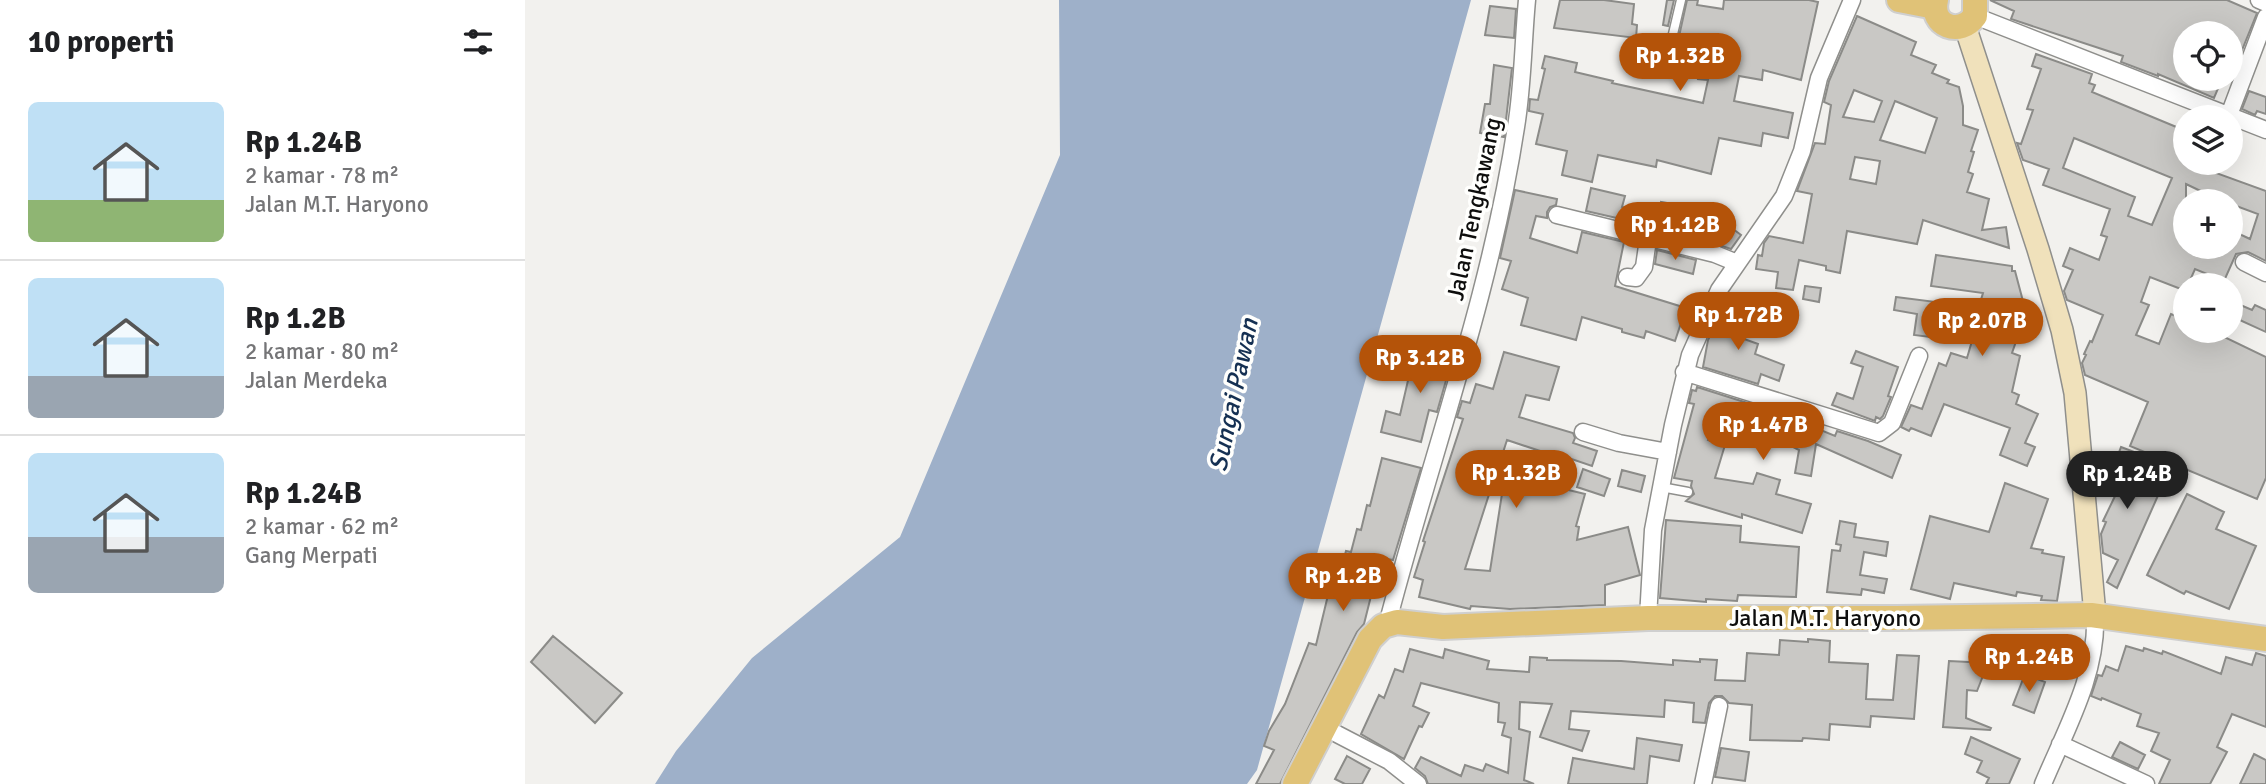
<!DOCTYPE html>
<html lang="id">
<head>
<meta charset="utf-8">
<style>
  body { margin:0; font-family:Signika,sans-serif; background:#f2f2f2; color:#202124; height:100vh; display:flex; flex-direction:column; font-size:26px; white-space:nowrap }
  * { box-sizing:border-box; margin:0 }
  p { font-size:23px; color:#757577 }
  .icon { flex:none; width:38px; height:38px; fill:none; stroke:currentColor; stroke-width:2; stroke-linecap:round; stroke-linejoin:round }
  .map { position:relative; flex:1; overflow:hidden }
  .sheet { display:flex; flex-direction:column; background:#fff; width:525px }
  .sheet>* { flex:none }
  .controls { position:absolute; left:1648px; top:21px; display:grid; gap:14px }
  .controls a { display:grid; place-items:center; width:70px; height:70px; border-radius:50%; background:#fff; box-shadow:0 7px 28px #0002; font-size:35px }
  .price { position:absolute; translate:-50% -60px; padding:0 16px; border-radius:24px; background:#b45309; color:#fff; font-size:23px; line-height:46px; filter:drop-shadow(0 2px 4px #0008) }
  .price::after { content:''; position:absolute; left:50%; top:42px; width:21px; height:16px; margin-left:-10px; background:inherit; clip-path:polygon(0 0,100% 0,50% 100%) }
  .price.active { background:#222; color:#fff }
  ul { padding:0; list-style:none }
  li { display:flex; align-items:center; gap:21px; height:175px; padding:0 28px }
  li+li { border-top:2px solid #e0e0e0 }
  li span { display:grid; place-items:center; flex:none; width:196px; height:140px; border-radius:10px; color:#555 }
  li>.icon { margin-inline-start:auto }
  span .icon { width:84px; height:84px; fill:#fffc; stroke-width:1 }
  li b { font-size:30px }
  h2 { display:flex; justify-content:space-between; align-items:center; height:84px; padding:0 28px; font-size:30px }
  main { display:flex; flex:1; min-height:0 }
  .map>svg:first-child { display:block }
  .water { fill:#9eb0c9 }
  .building { fill:#c9c8c5; stroke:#8b8b88; stroke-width:2; fill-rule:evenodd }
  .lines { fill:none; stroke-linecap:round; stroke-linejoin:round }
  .lane-casing { stroke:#8f8f8c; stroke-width:11 }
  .street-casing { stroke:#8f8f8c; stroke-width:19 }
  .secondary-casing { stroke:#8f8f8c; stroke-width:24 }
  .primary-casing { stroke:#cfcfcf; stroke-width:28 }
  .lane { stroke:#fff; stroke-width:8 }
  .street { stroke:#fff; stroke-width:16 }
  .secondary { stroke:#f0e1bb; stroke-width:21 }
  .primary { stroke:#e0c277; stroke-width:24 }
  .labels { text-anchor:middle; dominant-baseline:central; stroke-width:7; stroke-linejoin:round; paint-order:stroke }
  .street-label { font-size:24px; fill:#0e0e0d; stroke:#fffffd }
  .water-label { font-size:26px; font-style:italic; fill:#153052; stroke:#fffffd }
</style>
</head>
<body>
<main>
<section class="sheet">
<h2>10 properti<svg class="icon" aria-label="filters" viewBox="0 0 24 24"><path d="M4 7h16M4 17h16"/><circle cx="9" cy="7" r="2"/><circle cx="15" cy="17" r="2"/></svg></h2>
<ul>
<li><span style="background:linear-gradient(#bfe0f5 70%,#8fb573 0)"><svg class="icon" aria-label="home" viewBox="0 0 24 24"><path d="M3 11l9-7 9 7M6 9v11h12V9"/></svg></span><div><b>Rp 1.24B</b><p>2 kamar · 78 m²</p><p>Jalan M.T. Haryono</p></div></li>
<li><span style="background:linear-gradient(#bfe0f5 70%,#9aa5b1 0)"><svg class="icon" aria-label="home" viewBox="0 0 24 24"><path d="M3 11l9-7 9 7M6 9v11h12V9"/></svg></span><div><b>Rp 1.2B</b><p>2 kamar · 80 m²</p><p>Jalan Merdeka</p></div></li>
<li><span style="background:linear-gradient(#bfe0f5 60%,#9aa5b1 0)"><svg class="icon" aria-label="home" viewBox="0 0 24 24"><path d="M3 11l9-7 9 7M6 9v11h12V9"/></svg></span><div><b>Rp 1.24B</b><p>2 kamar · 62 m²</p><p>Gang Merpati</p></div></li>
</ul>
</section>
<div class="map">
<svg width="1741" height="784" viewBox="0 0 1741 784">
  <rect width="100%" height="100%" fill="#f2f1ee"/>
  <path class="water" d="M534 0H946L732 770 722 784H130L151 751 227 658 375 537 535 155Z"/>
  <path class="building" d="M1035 0H1079L1109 4 1107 24 1112 25 1111 38 1029 28Z
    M1142 0H1149L1143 26 1138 25Z
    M1162 0H1173L1172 5 1198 9 1199 0H1284L1293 2 1276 80 1238 70 1237 80 1214 76 1209 101 1268 113 1263 138 1238 133 1236 146 1194 138 1186 174 1132 160 1131 167 1073 155 1067 182 1037 175 1042 151 1011 144 1018 114 1004 111 1005 99 1013 100 1020 69 1017 68 1020 56 1052 63 1050 72 1088 81 1087 83 1178 103 1183 80 1173 79 1179 46 1153 41Z
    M1465 0H1702L1732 13 1713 60 1706 57V33H1661V79H1697L1689 98 1633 74V76L1596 62 1598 56 1486 19 1489 11Z
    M965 6 991 9 989 38 960 35Z
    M1332 16 1391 42 1386 55 1411 65 1407 73 1424 80 1422 83 1434 87 1438 106V125L1453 130 1446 151 1449 152 1443 172 1448 174 1442 192 1464 199 1457 230 1481 227 1484 248 1398 220 1392 244 1322 231 1315 273 1301 270V266L1274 260 1268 290 1251 288 1253 272 1231 269 1233 255 1237 256 1239 243 1244 236 1278 243 1287 194 1272 191 1290 143 1300 144 1306 105 1299 102 1304 81ZM1329 90 1357 101 1349 122 1318 117ZM1370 101 1412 118 1400 153 1355 140ZM1330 157 1355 161 1351 184 1325 179Z
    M1511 54 1567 74 1564 83 1570 85 1567 92 1661 131V163H1695L1691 173 1741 191V261L1723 252 1711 254 1699 281 1670 269 1663 285H1661V291L1625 277 1616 302 1624 305 1611 335 1634 344 1646 314 1661 320V331H1687L1741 357V478L1732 499 1605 446 1623 402 1560 375 1557 363 1561 355 1559 354 1565 341 1567 342 1578 315 1542 300 1539 291 1548 270 1538 266 1545 248 1574 260 1582 237 1576 235 1585 209 1518 185 1524 169 1498 160 1492 143 1496 144 1508 110 1502 109 1516 69 1507 66ZM1549 138 1647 178 1627 225 1603 216 1610 197 1538 168ZM1661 184 1688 197 1706 201V204L1733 214 1725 239 1706 230V247H1661Z
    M969 65 987 68 979 137 955 133 960 104H965Z
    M1724 91 1741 97V114L1732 111 1730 115 1717 109Z
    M1066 188 1100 196 1097 207 1133 214 1136 202 1181 210 1175 237 1061 211Z
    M990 190 1032 199 1031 205 1025 207 1022 212V218L1011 216 1005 238 1052 253 1057 232 1099 242 1090 286 1161 308 1150 341 1121 331 1119 338 1097 332V329L1057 317 1051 340 996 325 1003 298 977 289 986 261 975 258Z
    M1204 226 1216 235 1206 249 1191 244Z
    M1132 250 1171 260 1168 274 1130 264Z
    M1411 255 1487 266V271H1490L1499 305 1490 332 1494 333 1487 353 1495 356 1487 392 1494 395 1491 404 1513 414 1500 443 1510 447 1502 466 1475 455 1485 428 1419 404 1406 436 1386 428 1384 431 1376 427 1386 405 1397 409 1414 363 1421 366 1426 353 1442 358 1454 317 1451 316 1458 293 1406 286Z
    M1280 286 1296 288 1294 302 1278 299Z
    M1371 297 1411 302 1405 337 1389 335 1392 314 1369 310Z
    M1706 301 1727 310 1730 305 1741 310V332L1706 316Z
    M1200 308 1223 316 1216 338 1233 344 1230 354 1259 365 1254 381 1236 374 1233 384 1178 367 1183 340 1189 328 1193 330Z
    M891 346 928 356 912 412 904 410 896 442 856 432 861 411 875 415Z
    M1331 351 1373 367 1363 396 1366 397 1358 416 1355 419 1351 417 1350 421 1307 405 1312 393 1328 399 1338 367 1326 363Z
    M979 352 1034 367 1024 400 1001 395 994 417 1048 433 1050 438 1048 443 1072 451 1067 466 1035 455 1027 486 1060 494 1051 526 1054 527 1052 540 1103 527 1115 575 1080 585V605L985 609 946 606 945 609 894 597 898 580 889 577 900 542 898 541 938 419 932 417 937 401 945 403 951 384 968 389ZM982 440 1021 453 1014 478 973 468ZM969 479 979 481 965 571 940 569Z
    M1172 387 1235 407 1268 422 1269 419 1310 436 1312 431 1343 441 1376 455 1367 478 1291 444 1286 476 1270 473 1274 450 1253 439 1252 442 1240 437 1245 423 1194 407 1183 440 1200 445 1190 478 1228 484 1232 473 1255 480 1251 494 1286 504 1277 533 1217 514V518L1161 501 1169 494 1166 486 1167 481 1149 478 1169 404 1164 403 1167 390 1171 391Z
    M1596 447 1612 453 1606 467 1639 482 1592 588 1582 582 1593 560 1578 553 1576 534 1581 522 1578 521 1591 494 1580 490Z
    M857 458 896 468 868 560 862 559 856 582 850 580 839 624 832 632 755 784H731L749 750 739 746 744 731 760 704 784 643 791 645 804 591 810 592 821 551 826 552 832 529 836 530 842 505 845 506Z
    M1058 469 1085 479 1079 496 1052 487Z
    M1097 470 1120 476 1116 492 1093 486Z
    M1480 483 1523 499 1506 548 1518 550 1517 553 1539 557 1532 601 1516 600 1517 596 1492 592 1491 596 1429 583 1425 599 1386 589 1405 516 1464 532Z
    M1662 494 1699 512 1691 529 1731 546 1704 609 1661 591 1659 594 1622 575Z
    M1141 520 1216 526 1215 542 1274 547 1271 597 1213 595 1212 601 1181 599V602L1135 598Z
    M1315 521 1331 524 1329 537 1363 542 1361 556 1339 552 1335 575 1362 579 1359 593 1337 589 1336 595 1302 592 1307 550 1315 551 1316 545 1311 544Z
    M28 636 97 693 70 723 6 662Z
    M1283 639 1305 641 1304 662 1343 664 1341 699 1368 700 1372 655 1394 656 1389 719 1346 716 1345 727 1305 724 1304 740 1278 738 1277 741 1225 740 1227 705 1204 703 1197 696H1190L1184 703 1180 723 1168 722 1169 703 1140 700 1139 717 1046 711 1044 729 1064 731 1057 751 1015 737 1027 704 995 702 994 729 1005 732 999 780 1009 784H903L900 776 890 768 896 757 936 776 940 765 958 771 961 764 983 773 986 738 977 735 980 723 973 722 974 703 896 683 888 706 904 713 897 727 894 726 879 759 836 734 854 695 859 698 870 669 878 672 885 649 918 658 920 649 964 661 962 669 1004 672 1005 657 1022 658V660L1096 661 1148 665V660L1175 662V659L1192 660 1190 680 1220 681 1222 653 1254 655 1255 640 1283 642Z
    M1601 646 1618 651 1619 648 1637 654 1638 651 1696 674 1701 657 1727 665 1731 653 1741 656V727L1707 714 1692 747 1702 752 1685 784H1634L1645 760 1626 751 1634 733 1612 726 1616 714 1577 698 1576 700 1566 696 1573 675 1577 676 1581 666 1593 671Z
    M1424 661 1463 663 1452 691 1442 690 1441 718 1466 728 1465 730 1418 727Z
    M1500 674 1520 682 1509 713 1488 705Z
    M1446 737 1495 759 1484 784H1461L1464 778 1452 772 1457 761 1440 754Z
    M1112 738 1157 745 1154 761 1125 756 1122 784H1043L1048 758 1109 769Z
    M1595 742 1620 755 1613 769 1587 757Z
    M1196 748 1224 752 1220 781 1190 777Z
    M1729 754 1741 760V784H1715Z
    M822 756 845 769 837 784H820L810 779Z"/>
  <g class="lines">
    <defs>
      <path id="lane" d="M1144 51 1156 0
        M1136 487 1163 492"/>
      <path id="street" d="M1734 0 1741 3
        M1450 16 1741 130
        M1704 115 1741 17
        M1032 215 1190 254 1212 263
        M1719 262 1741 273
        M1102 277 1111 278 1119 267 1123 239
        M1159 372 1354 433 1367 423 1394 356
        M1058 432 1094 443 1143 452
        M1123 618 1128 530 1148 425 1165 355 1194 290 1259 196 1277 151 1294 78 1327 0
        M862 625C905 459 965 297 991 127 998 85 998 42 1002 0
        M812 734 864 761 893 784
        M1535 744 1621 784
        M1178 784 1194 706
        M1518 784C1540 731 1573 674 1570 615"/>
      <path id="secondary" d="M1440 26 1513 249 1537 330 1550 393 1570 615"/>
      <path id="primary" d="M1374 0 1410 7
        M1411 0C1405 26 1435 37 1450 16V0
        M770 784 845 639 858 626 872 622 918 627 1123 618H1372L1566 615 1741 639"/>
    </defs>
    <use href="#lane" class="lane-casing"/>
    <use href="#street" class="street-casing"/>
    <use href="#secondary" class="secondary-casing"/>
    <use href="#primary" class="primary-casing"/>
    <use href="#lane" class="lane"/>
    <use href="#street" class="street"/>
    <use href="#secondary" class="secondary"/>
    <use href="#primary" class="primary"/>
  </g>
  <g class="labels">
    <g class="street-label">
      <text transform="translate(949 209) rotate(-78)">Jalan Tengkawang</text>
      <text x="1300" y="618">Jalan M.T. Haryono</text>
    </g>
    <g class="water-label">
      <text transform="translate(709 395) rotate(-78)">Sungai Pawan</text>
    </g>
  </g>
</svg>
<div class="controls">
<a><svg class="icon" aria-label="locate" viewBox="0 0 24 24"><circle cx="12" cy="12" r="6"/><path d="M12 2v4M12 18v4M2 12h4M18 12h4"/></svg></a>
<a><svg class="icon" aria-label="layers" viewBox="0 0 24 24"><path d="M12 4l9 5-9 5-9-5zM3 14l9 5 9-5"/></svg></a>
<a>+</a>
<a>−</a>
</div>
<b class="price" style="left:1155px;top:93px">Rp 1.32B</b>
<b class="price" style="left:1150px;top:262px">Rp 1.12B</b>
<b class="price" style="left:1213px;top:352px">Rp 1.72B</b>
<b class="price" style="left:1457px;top:358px">Rp 2.07B</b>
<b class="price" style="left:895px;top:395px">Rp 3.12B</b>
<b class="price" style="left:1238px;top:462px">Rp 1.47B</b>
<b class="price" style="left:991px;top:510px">Rp 1.32B</b>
<b class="price active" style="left:1602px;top:511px">Rp 1.24B</b>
<b class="price" style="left:818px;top:613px">Rp 1.2B</b>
<b class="price" style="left:1504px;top:694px">Rp 1.24B</b>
</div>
</main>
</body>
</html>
